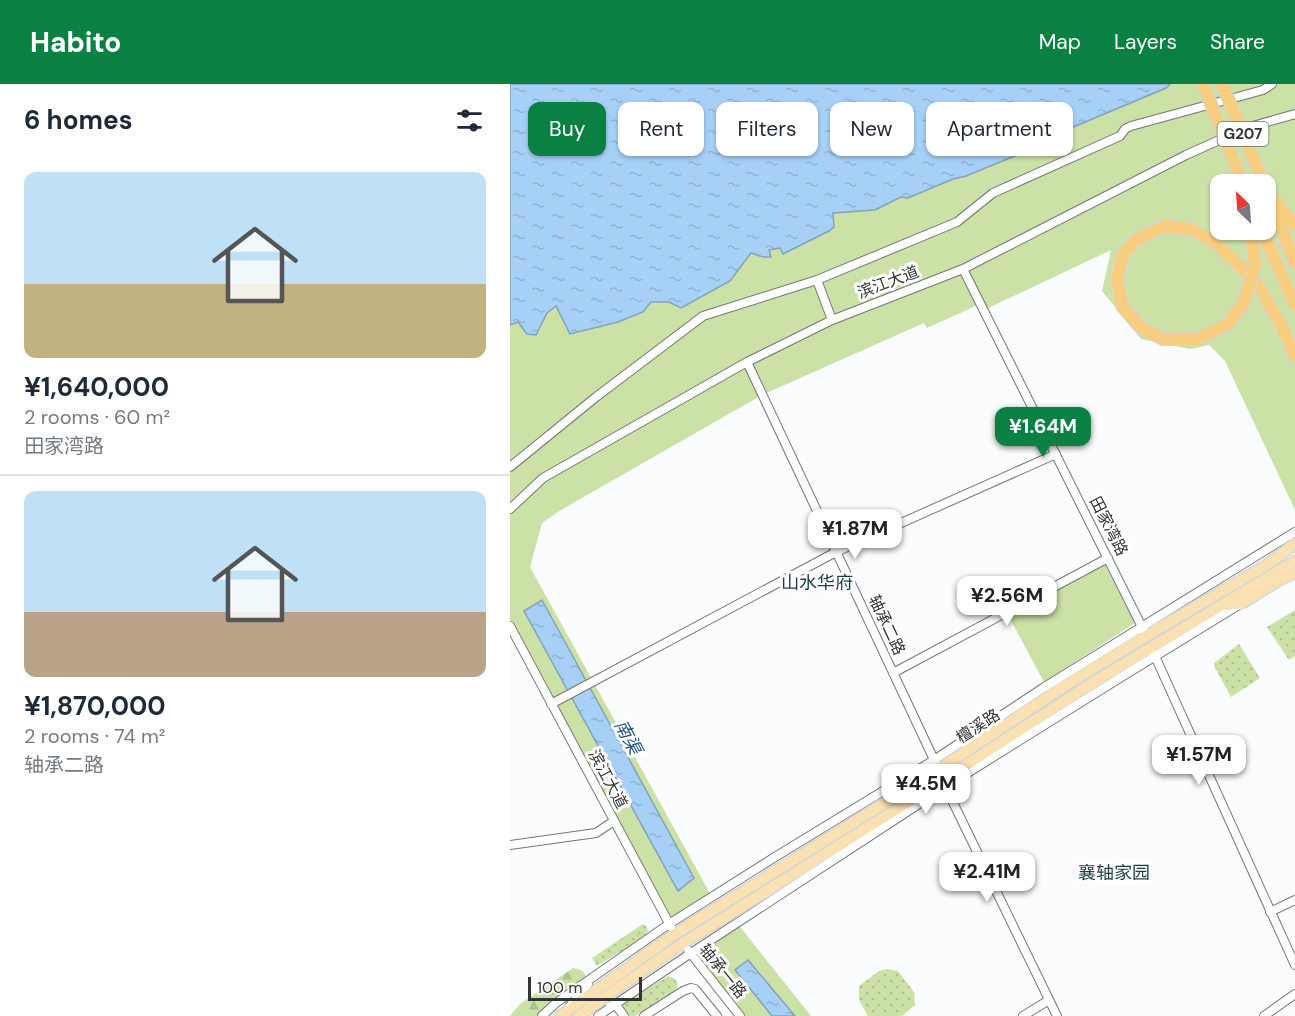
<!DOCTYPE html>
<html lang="en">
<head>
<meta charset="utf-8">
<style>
  body { margin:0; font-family:"DM Sans","Noto Sans SC",sans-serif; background:#f2f2f3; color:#1f2937; height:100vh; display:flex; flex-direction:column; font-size:22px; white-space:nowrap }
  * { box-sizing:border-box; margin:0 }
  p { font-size:20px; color:#747a83 }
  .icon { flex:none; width:33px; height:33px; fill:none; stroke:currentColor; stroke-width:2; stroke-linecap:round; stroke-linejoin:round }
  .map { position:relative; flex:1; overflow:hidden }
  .sheet { display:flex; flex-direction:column; background:#fff; width:510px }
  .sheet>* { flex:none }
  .banner { position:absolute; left:18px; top:18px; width:570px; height:54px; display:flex; gap:12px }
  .needle { width:39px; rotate:335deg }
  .tools { position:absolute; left:700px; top:90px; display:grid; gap:12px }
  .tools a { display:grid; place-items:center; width:66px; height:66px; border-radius:12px; background:#fff; box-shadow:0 2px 4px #0004; font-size:30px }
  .scale { position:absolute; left:18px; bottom:15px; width:114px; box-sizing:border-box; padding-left:6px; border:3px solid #333435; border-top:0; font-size:16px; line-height:21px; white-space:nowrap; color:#333435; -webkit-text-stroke:4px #fff; paint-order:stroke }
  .price { position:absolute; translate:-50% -51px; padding:0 14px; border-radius:12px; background:#fff; color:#222; font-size:20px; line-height:39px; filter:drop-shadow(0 2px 3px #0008) }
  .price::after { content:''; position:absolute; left:50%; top:36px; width:18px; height:14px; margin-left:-9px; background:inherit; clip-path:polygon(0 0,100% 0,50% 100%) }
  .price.current { background:#0b8043; color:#fff }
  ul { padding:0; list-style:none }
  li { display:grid; align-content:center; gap:12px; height:318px; padding:0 24px }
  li+li { border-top:2px solid #e0e1e3 }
  li span { display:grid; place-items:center; height:186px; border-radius:12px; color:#555 }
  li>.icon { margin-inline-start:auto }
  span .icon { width:108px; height:108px; fill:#fffc; stroke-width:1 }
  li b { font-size:26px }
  h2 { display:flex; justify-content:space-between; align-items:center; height:72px; padding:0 24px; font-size:26px }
  .tag { padding:0 21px; border-radius:12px; background:#fff; box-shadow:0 2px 4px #0004; font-size:21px; line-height:54px }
  .tag.current { background:#0b8043; color:#fff }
  header { display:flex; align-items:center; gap:36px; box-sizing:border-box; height:84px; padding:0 30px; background:#0b8043; color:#fff }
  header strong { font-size:28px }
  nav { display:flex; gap:33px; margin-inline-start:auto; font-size:21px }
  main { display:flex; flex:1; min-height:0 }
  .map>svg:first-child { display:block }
  .grass { fill:url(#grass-dots) }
  .forest { fill:url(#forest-firs) }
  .park { fill:#cce1a5; fill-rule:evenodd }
  .water { fill:url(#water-ripples); stroke:#84a1bd; stroke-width:1.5 }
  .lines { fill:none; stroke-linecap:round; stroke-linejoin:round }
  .minor-casing { stroke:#747577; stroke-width:10 }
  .major-casing { stroke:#d6d6d7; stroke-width:13 }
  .highway-casing { stroke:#d6d6d7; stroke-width:14 }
  .minor { stroke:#fff; stroke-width:8 }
  .major { stroke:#fae1b2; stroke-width:10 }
  .highway { stroke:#f7cd7f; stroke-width:12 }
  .highway-bridge-casing { stroke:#d6d6d7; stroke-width:14; stroke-linecap:butt }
  .highway-bridge { stroke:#f7cd7f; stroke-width:12 }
  .labels { text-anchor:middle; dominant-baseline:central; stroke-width:6; stroke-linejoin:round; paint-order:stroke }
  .shield { fill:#fff; stroke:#707172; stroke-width:1.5 }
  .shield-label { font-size:15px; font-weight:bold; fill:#333435 }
  .street-label { font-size:16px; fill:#333435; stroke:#fff }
  .neighbourhood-label { font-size:18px; fill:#1c3e42; stroke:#fff }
  .water-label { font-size:18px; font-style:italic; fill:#22547f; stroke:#fff }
</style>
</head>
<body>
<header>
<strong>Habito</strong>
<nav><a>Map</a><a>Layers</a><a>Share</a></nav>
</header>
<main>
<section class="sheet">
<h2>6 homes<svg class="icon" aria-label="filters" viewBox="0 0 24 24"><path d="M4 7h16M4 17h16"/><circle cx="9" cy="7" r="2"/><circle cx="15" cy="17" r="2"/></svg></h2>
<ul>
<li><span style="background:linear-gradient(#bfe0f5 60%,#c2b280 0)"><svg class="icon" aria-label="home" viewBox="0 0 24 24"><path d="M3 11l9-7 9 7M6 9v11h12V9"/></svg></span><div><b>¥1,640,000</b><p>2 rooms · 60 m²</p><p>田家湾路</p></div></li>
<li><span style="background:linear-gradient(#bfe0f5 65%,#b9a48a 0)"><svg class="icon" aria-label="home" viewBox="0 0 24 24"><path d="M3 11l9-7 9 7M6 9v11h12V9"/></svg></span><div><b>¥1,870,000</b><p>2 rooms · 74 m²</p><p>轴承二路</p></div></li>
</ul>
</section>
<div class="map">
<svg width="785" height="932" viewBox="0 0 785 932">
  <defs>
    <pattern id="grass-dots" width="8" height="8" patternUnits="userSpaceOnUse" patternTransform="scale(1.5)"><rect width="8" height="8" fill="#cce1a5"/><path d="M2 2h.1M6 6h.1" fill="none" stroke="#b0c28f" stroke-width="1.8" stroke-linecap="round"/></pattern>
    <pattern id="forest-firs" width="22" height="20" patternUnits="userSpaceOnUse" patternTransform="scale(1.5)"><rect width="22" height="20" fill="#cce1a5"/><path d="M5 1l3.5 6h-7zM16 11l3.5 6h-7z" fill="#b0c28f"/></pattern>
    <pattern id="water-ripples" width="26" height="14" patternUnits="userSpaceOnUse" patternTransform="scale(1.5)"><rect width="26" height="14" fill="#a7d0f7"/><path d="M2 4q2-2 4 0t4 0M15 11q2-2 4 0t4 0" fill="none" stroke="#90b3d4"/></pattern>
  </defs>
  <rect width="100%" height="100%" fill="#fafcfe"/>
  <path class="grass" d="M785 526V572L779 576 757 543Z
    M729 560 750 594 721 613 704 582V579Z
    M133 840 136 842 138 847 133 854 87 882 82 874Z
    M377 885 388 887 404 908 405 921 392 932H358L349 916V902L369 887Z
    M158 892 165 895 168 900 166 906 125 932H119L112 923 113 920Z"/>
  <path class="forest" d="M63 884C69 885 74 886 76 893L42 918 26 932H0L10 920Z"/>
  <path class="park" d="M660 0H785V426L715 277 699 261 680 265 631 255 592 207 601 166 474 226 470 220 417 244 414 239 252 311 51 426 32 439 20 483 202 813 159 840 0 542V241L8 238 17 250 26 251 37 228 46 222 60 250 108 238 133 228 141 218H159L220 197 241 169 253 173 261 172 259 166 270 164 273 169 322 129 365 126 391 113 443 95 456 92 551 53 561 44 656 4ZM711 100H756V146H711Z
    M594 479 625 539 534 598 498 531Z
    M227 839 301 932H230L181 869Z"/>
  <path class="water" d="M0 0H660L656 4 561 44 551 53 456 92 443 95 398 114 391 113 365 126 323 129 324 143 319 147 273 170 270 164 259 166 261 173H253L241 169 220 197 171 224 159 218H141L133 228 108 238 60 250 46 222 37 229 26 251 17 250 8 238 0 241Z
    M32 516 184 794 168 807 14 527Z
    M238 876 285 932H262L225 886Z"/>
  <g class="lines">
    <defs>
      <path id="minor" d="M453 185 634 547
        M322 236 307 196 447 138 483 109 610 52 615 45 621 42 753 6 762 0
        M237 278 426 680
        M0 383 86 313 193 232 307 196
        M0 425 33 394 237 278 322 236 453 185 676 71 736 44 785 30
        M0 542 161 843
        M644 570 785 881
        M383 589 598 474
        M41 620 326 468 546 370
        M434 700 547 932
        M0 761 86 749 104 737
        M760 828 785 816
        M178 866 230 932
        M100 922 105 920 114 932
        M59 923 78 900
        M32 932 46 919 159 840 265 773 424 676 533 604 785 448
        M88 932 181 869 435 703 613 592 732 519
        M134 932 173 907 181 904 185 905 207 932
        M513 932 539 916
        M754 932 785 910"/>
      <path id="major" d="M718 521 734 518 771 495 785 489
        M50 932 165 850 429 685 556 601 636 552 753 483 785 460
        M69 932 102 908 172 860 433 696 584 598 785 477"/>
      <path id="highway" d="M756 105 785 179
        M764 115 785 142
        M741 146 745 181
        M752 146 785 221
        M734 218 719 239 687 255H653L630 243 612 222 607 196 612 172 627 155 656 142 680 145 702 156 735 187 751 206 771 241 785 272"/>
    </defs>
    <use href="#minor" class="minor-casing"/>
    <use href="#major" class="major-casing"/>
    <use href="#highway" class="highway-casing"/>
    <use href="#minor" class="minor"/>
    <use href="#major" class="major"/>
    <use href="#highway" class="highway"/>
    <defs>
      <path id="highway-bridge" d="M693 0 733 100
        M712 0 754 100
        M734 218 745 181"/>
    </defs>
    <use href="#highway-bridge" class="highway-bridge-casing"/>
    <use href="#highway-bridge" class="highway-bridge"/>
  </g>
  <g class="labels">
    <rect class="shield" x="707.5" y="38" width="51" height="24" rx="4.5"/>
    <g class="shield-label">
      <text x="733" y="50">G207</text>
    </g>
    <g class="street-label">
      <text transform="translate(378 198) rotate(-21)">滨江大道</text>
      <text transform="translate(599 442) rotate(63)">田家湾路</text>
      <text transform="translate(377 541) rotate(65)">轴承二路</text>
      <text transform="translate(468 642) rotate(-33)">檀溪路</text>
      <text transform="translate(98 695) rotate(62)">滨江大道</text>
      <text transform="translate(213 887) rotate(51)">轴承一路</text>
    </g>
    <g class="neighbourhood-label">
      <text x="307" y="499">山水华府</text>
      <text x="604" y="789">襄轴家园</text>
    </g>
    <g class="water-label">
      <text transform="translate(118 653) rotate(62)">南渠</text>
    </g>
  </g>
</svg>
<div class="tools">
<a><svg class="needle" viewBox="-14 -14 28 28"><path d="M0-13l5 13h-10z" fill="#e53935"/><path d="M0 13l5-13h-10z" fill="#747a83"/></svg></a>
</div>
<div class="scale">100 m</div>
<b class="price current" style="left:533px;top:374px">¥1.64M</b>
<b class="price" style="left:345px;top:476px">¥1.87M</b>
<b class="price" style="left:497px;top:543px">¥2.56M</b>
<b class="price" style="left:689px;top:702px">¥1.57M</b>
<b class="price" style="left:416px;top:731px">¥4.5M</b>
<b class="price" style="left:477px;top:819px">¥2.41M</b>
<div class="banner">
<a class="tag current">Buy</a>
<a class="tag">Rent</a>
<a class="tag">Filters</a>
<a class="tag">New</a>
<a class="tag">Apartment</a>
</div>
</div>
</main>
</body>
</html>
